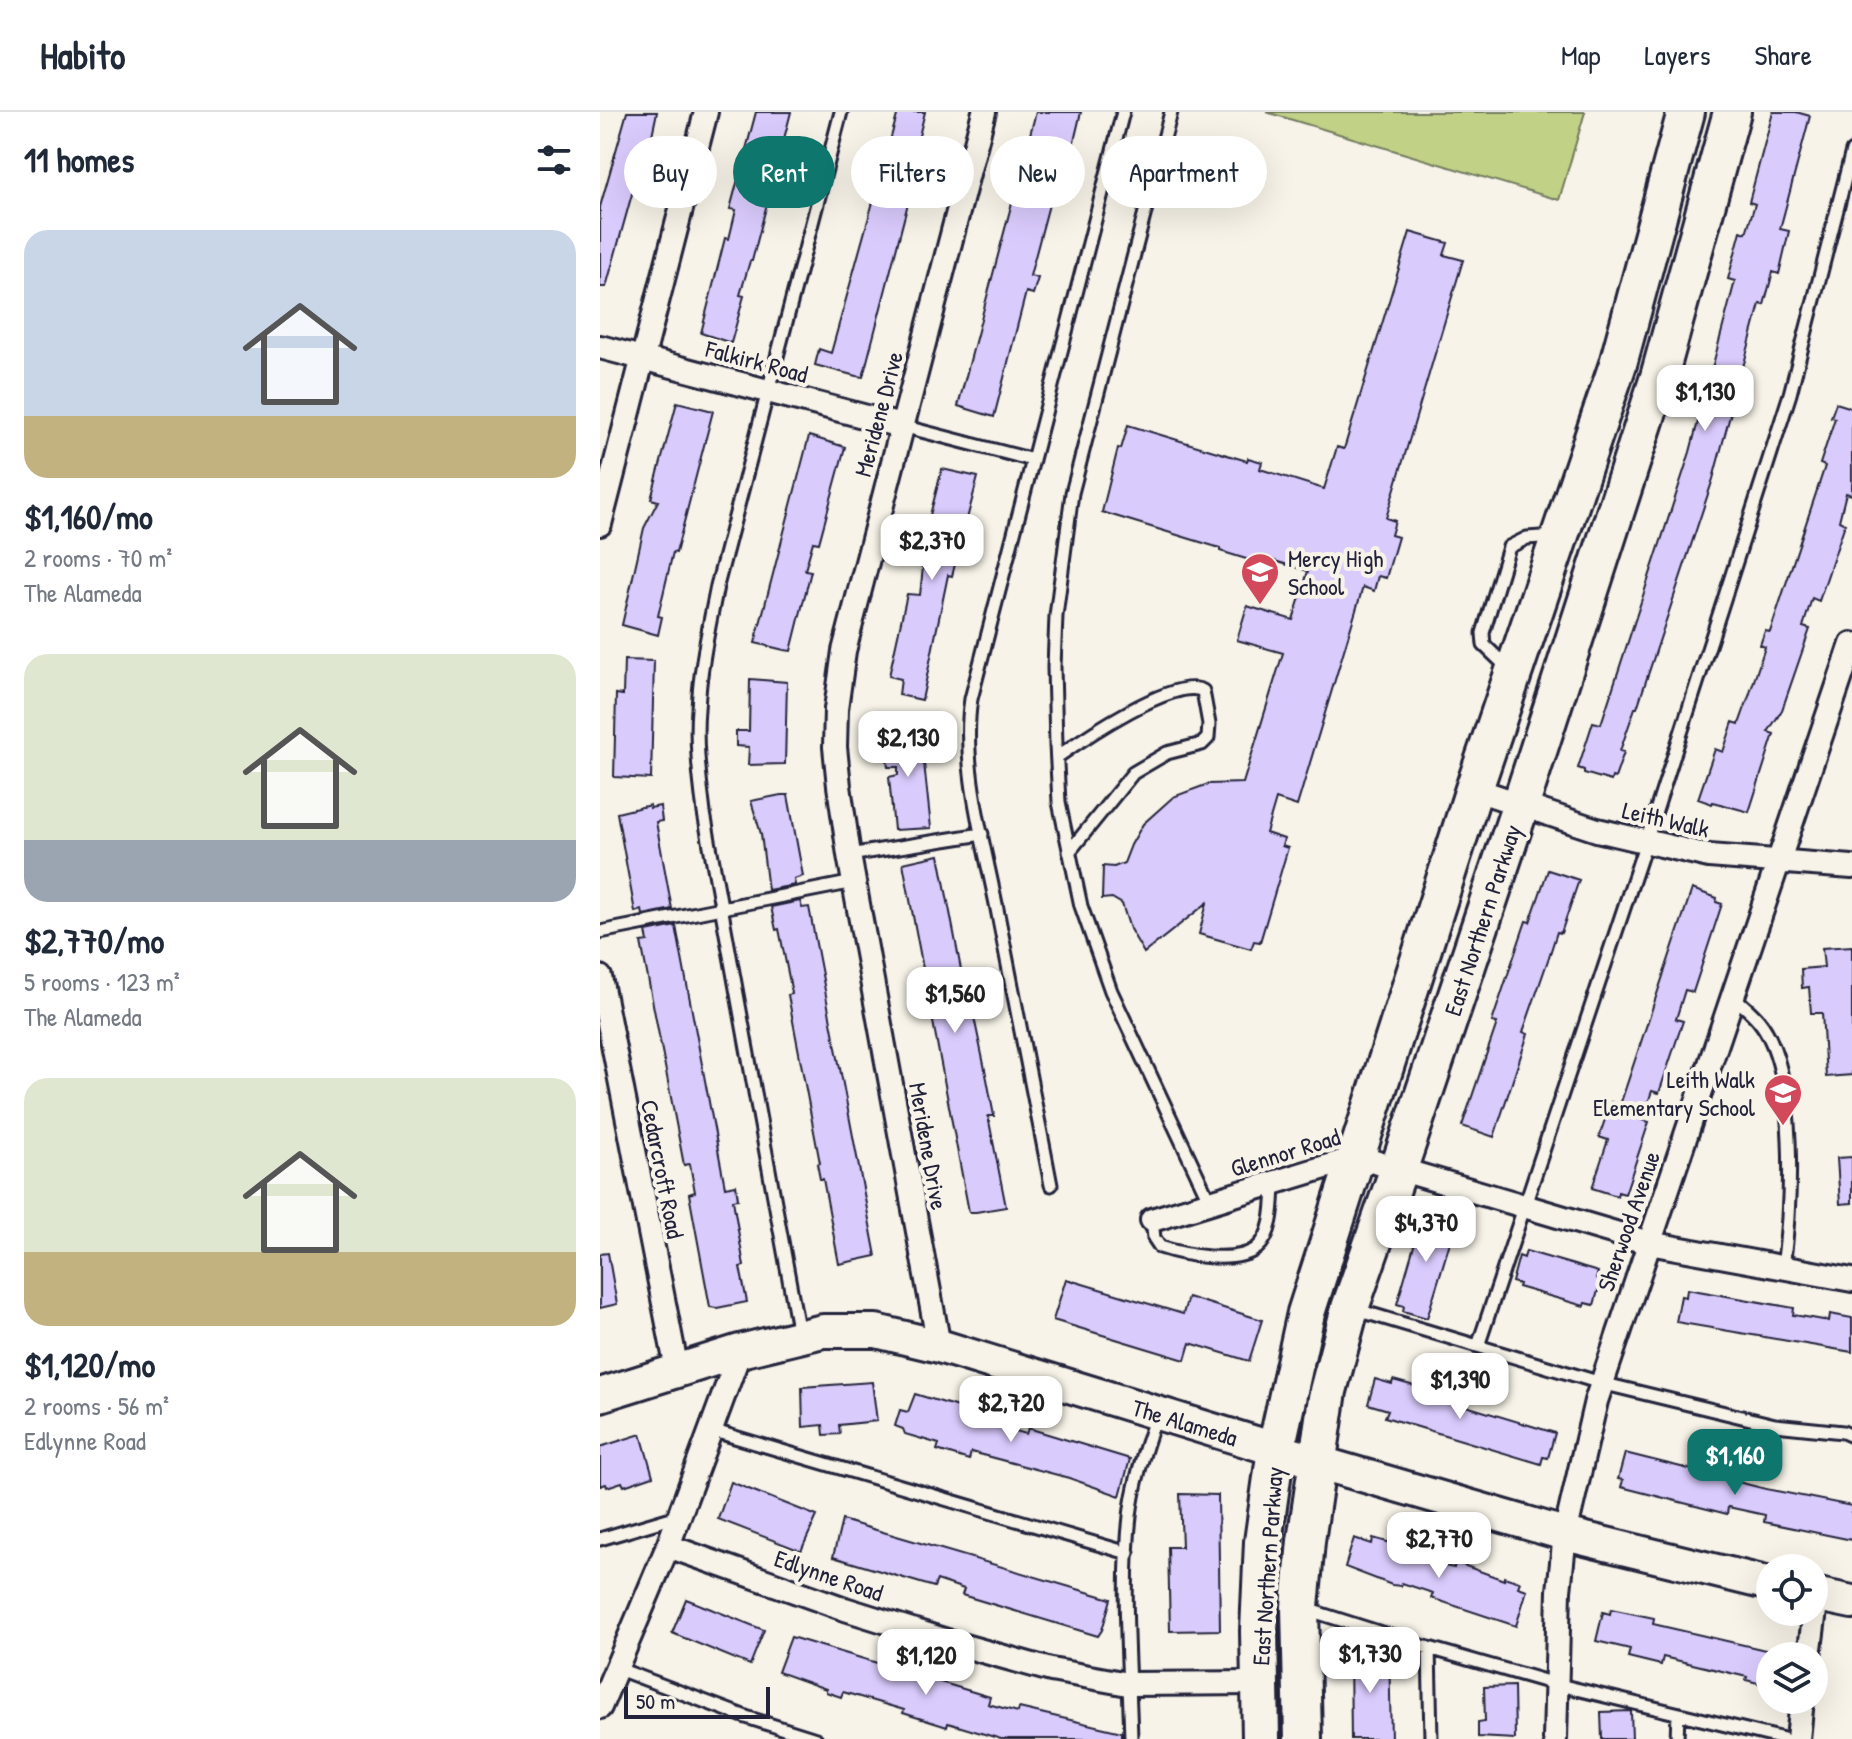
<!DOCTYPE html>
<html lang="en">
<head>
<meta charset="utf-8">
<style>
  body { margin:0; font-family:"Patrick Hand",sans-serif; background:#f6f6f7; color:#1f2937; height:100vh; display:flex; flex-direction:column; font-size:30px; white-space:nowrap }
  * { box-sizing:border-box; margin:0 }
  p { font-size:26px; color:#747a83 }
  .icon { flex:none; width:44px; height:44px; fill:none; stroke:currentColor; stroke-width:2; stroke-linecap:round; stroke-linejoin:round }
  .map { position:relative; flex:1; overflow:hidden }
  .panel { display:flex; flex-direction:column; background:#fff; width:600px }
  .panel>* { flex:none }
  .top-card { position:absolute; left:24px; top:24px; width:760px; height:72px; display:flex; gap:16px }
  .fabs { position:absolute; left:1156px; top:1442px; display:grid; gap:16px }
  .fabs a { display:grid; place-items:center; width:72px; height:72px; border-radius:50%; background:#fff; box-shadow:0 8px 32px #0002; font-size:40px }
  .scale { position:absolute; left:24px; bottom:20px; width:146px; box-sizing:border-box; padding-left:8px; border:4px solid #22223b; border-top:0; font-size:22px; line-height:28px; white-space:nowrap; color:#22223b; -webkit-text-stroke:6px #f7f3e8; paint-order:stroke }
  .price { position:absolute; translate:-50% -68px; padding:0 18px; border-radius:16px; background:#fff; color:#222; font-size:26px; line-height:52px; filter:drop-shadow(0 2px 4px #0008) }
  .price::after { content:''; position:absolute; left:50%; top:48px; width:24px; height:18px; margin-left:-12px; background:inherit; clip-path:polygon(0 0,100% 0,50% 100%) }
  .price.active { background:#0f766e; color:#fff }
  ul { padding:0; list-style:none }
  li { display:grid; align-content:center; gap:16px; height:424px; padding:0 24px }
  li span { display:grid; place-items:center; height:248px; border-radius:24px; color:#555 }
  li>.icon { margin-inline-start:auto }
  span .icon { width:144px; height:144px; fill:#fffc; stroke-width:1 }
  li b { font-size:34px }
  h2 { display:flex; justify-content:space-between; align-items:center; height:96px; padding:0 24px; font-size:34px }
  .pill { padding:0 28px; border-radius:36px; background:#fff; box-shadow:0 8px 32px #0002; font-size:28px; line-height:72px }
  .pill.active { background:#0f766e; color:#fff }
  header { display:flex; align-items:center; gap:48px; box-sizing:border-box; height:112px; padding:0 40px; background:#fff; border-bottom:2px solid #e0e1e3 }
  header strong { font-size:38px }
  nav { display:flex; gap:44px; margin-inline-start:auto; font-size:28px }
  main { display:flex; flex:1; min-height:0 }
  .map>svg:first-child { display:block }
  .green { fill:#c1d185; stroke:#727a60; stroke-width:2 }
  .building { fill:#dacbfd; stroke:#22223b; stroke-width:2 }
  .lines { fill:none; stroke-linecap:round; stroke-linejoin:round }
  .lane-casing { stroke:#22223b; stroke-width:17 }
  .street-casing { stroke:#22223b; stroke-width:28 }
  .secondary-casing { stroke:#22223b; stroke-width:38 }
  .primary-casing { stroke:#22223b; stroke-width:42 }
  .lane { stroke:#f7f3e8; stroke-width:11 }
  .street { stroke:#f7f3e8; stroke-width:22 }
  .secondary { stroke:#f7f3e8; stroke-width:32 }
  .primary { stroke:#f7f3e8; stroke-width:36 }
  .labels { text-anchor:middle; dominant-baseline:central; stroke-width:8; stroke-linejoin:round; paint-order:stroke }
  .street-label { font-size:24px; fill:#22223b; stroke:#f7f3e8 }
  .poi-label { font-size:24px; fill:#22223b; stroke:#f7f3e8; text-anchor:start }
</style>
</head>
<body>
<header>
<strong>Habito</strong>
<nav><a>Map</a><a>Layers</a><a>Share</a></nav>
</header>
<main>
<section class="panel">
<h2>11 homes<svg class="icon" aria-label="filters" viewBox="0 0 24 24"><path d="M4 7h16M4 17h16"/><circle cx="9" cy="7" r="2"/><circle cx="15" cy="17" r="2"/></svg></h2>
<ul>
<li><span style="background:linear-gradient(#c9d6e8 75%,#c2b280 0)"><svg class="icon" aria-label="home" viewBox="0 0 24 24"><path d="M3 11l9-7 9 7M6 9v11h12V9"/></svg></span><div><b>$1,160/mo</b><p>2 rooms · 70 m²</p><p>The Alameda</p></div></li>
<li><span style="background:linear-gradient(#dfe7d0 75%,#9aa5b1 0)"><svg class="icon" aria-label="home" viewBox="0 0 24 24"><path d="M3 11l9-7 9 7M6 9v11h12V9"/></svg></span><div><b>$2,770/mo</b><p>5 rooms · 123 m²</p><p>The Alameda</p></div></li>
<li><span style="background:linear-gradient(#dfe7d0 70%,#c2b280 0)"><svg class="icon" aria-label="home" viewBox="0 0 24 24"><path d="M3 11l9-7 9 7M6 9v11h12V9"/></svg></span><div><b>$1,120/mo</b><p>2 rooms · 56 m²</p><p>Edlynne Road</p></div></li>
</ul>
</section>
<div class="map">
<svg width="1252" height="1627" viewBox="0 0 1252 1627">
  <rect width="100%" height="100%" fill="#f7f3e8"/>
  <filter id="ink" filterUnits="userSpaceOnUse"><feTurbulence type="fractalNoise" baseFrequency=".0125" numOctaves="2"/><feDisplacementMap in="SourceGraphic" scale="16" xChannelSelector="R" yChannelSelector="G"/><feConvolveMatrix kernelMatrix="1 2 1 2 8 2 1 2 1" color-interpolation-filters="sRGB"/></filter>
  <g filter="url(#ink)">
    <path class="green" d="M666 0H985L959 88Z"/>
    <path class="building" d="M27 0H57L45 56 39 57 6 175H0V95Z
      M156 0H191L152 149H150L140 183 144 184 131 231 101 221 125 126 129 127 136 98 130 97Z
      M298 0H325L314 44 320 45 263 265 256 264 215 253 219 237 231 241Z
      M436 0H481L471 42 463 40 430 164 438 166 433 182 426 180 394 305 358 294Z
      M1173 0H1196L1210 4 1180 117 1189 119 1179 162 1173 160 1164 193 1160 192 1113 367 1037 596H1035L1020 639 1024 640 1015 666 1012 665 1011 669 984 661V658L978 656 993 610 1001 612 1090 340 1135 169 1128 167 1141 119 1146 121 1155 92 1149 90Z
      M810 120 848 131 844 143 863 148 786 406 795 409 791 423 798 425 786 466 778 464 774 479 763 475 697 694 676 687 666 721 684 727 682 734 688 736 660 830 654 829 651 837 599 822 607 791 544 841 530 817 522 792 512 786 502 787 503 754 514 755 524 751 531 733 543 712 573 685 608 672 643 671 683 541 637 528 647 494 693 508 708 459 658 444 656 450 620 439V436L502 400 518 336 521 337 528 313 647 349 648 346 662 350 660 357 724 377 737 335 744 337Z
      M77 290 113 299 76 441 73 440 58 504 62 505 58 523 22 513 44 416 58 389 51 387Z
      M1236 291 1252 296V383L1246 381 1239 409 1245 412 1219 489 1212 486 1203 515 1210 517 1182 598 1168 620 1174 622 1149 700 1113 690 1112 692 1098 687 1115 637 1123 640 1133 610 1139 612 1149 584 1165 535 1160 533 1165 519 1170 520 1225 354 1220 352 1235 306 1231 305Z
      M209 324 245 335 219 431 213 430 205 458 211 459 191 539 184 538 155 531Z
      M342 357 378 365 352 464 348 463 322 588 299 583 301 567 289 564 307 482 320 483 323 455 317 453Z
      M24 548 54 549 51 667 14 665 16 582 23 583Z
      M150 567 187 570 185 652 148 653 149 635 136 634V619H149Z
      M320 614 331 716 294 718 289 665 298 663V655H288L284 620Z
      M181 683H188L203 764 194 767 195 773 168 778 161 722 151 689Z
      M50 693V696L60 694 62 709 56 710 72 797 43 803 42 798 35 800 17 701Z
      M339 743 363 868 366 867 387 967 394 1004H388L406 1095 376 1100H369L303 751Z
      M948 758 979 768 961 821 957 820 949 845 923 920 928 922 894 1025 862 1014 897 911 892 910 909 859 926 809 930 810Z
      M1092 777 1117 786 1116 790 1122 792 1093 880 1085 878 1076 907 1083 909 1059 981 1052 979 1042 1008 1049 1010 1025 1082 1018 1080 1017 1084 992 1076 1008 1028 999 1025 1011 990 1020 993Z
      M200 789 202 796 209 795 276 1144 239 1152 223 1067H220L217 1052 220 1051 188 883 192 882 189 866 179 817 176 818 171 795Z
      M76 814 125 1075 136 1073 138 1087 133 1088 144 1154 140 1155 147 1190 117 1196 110 1195 89 1082 95 1080 90 1052 84 1053 41 830 48 829 46 820Z
      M1252 834V963L1226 965 1222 901H1211L1209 875 1202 876 1201 857 1224 855 1222 836Z
      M1252 1045V1091L1240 1092 1237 1046Z
      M832 1100 857 1107 827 1206 803 1199 804 1194 797 1192 823 1103 831 1105Z
      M926 1139 998 1160 996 1167 1001 1168 994 1193 985 1191 984 1194 918 1175 919 1172 912 1170 919 1144 924 1146Z
      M8 1141 17 1192 0 1196V1142Z
      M466 1167 583 1202 588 1185 662 1208 649 1249 590 1231 585 1248 453 1208Z
      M1087 1177 1194 1196 1193 1203 1212 1206 1229 1209 1230 1202 1252 1206V1240L1076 1210 1081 1184 1086 1185Z
      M775 1267 792 1272 793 1268 858 1286 856 1291 955 1321 948 1346 943 1345 941 1352 785 1305 788 1298 768 1292Z
      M272 1270 277 1309 239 1313 240 1322 224 1323 223 1313 203 1315 202 1275Z
      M315 1282 400 1308 398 1314 426 1322 428 1316 530 1347 520 1384 469 1366 371 1340 369 1348 337 1338 339 1332 305 1322 303 1317 295 1314 300 1298 308 1300Z
      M41 1322 53 1364 24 1374 22 1370 7 1375 6 1372 0 1374V1335Z
      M1025 1341 1093 1358 1094 1355 1123 1363 1122 1366 1166 1377 1252 1394V1428L1164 1410 1165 1403 1128 1395 1127 1402 1021 1375 1023 1368 1018 1367Z
      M131 1370 217 1404 201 1439 118 1407Z
      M580 1382 618 1383 620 1518 570 1519 568 1435H582Z
      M242 1408 511 1487 502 1518 498 1524 362 1483 364 1477 337 1468 334 1475 233 1445Z
      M754 1426 772 1432 773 1426 813 1437 811 1443 845 1454 854 1456 855 1450 904 1468V1465L920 1470 918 1475 927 1478 916 1514 831 1486 833 1481 802 1471 801 1474 792 1473 745 1455Z
      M86 1487 164 1518 150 1553 72 1521Z
      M1011 1497 1054 1506 1053 1512 1170 1539V1574L1146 1568 1147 1565 1063 1545 1061 1553 1028 1545 1030 1537 996 1529 1003 1500 1010 1502Z
      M191 1525 390 1585 388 1592 418 1600 419 1596 522 1620V1627H401L348 1611 347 1615 303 1601 304 1598 243 1580 241 1585 226 1580V1577L178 1560Z
      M789 1537 791 1627H751L750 1540Z
      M914 1574 915 1627 878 1625V1610L885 1609 884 1575Z
      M1031 1599 1032 1627H1002L1001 1600Z"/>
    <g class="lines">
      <defs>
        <path id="lane" d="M571 0 472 381 456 504 454 555 456 633 459 690 481 794 511 879 610 1090
          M302 314 433 348
          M907 555 884 533 883 521 909 435 927 426 955 424
          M457 645C481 628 576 563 603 579L609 612 608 626 602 632 567 641 533 661 469 740
          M249 743 382 722
          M0 820 254 770
          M1132 883C1141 892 1152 900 1159 909 1199 958 1191 1095 1183 1156
          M451 1073C433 979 414 885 396 792 383 727 361 652 371 587L523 0
          M552 1108 554 1126 560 1135C584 1143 635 1153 657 1136 674 1122 673 1090 674 1071
          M754 1197 1001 1271 1175 1313 1243 1320 1252 1324
          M199 1222 104 701C100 667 95 631 98 597 100 555 109 515 117 474L241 0
          M878 1234 1046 730 1190 282 1252 39
          M111 1318 528 1441
          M0 1427 78 1404
          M706 1497 829 1536 955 1572 1184 1627
          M829 1536 831 1627
          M16 1556 146 1605 216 1627
          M531 1627C529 1553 522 1477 530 1404 534 1369 545 1335 557 1302
          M1077 1627 1078 1602"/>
        <path id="street" d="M0 235 301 314
          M0 412 106 0
          M874 677 997 718 1109 744 1252 755
          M0 865 77 1258
          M552 1108 758 1045 1049 1131 1252 1168
          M339 1234 249 743 239 674 235 635 236 597 244 539 384 0
          M68 1434 245 1497 357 1532 451 1558 528 1572 658 1571
          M1209 1544 1217 1483
          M0 1595 68 1434 140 1239
          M955 1627 959 1479 965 1422 996 1289 1252 532
          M1198 1627 1202 1588"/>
        <path id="secondary" d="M0 1283 140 1239 223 1219H276L339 1234 717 1350 965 1422 1170 1472
          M1214 1482 1252 1490"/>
        <path id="primary" d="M661 1627 659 1519 663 1430 676 1337 706 1201 874 677 1018 252 1086 0
          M703 1627 700 1495 706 1429 728 1279 750 1196 799 1056 921 692 1059 265 1132 0"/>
      </defs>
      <use href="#lane" class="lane-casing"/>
      <use href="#street" class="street-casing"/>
      <use href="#secondary" class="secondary-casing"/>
      <use href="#primary" class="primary-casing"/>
      <use href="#lane" class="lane"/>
      <use href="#street" class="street"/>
      <use href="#secondary" class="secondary"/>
      <use href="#primary" class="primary"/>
    </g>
  </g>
  <defs>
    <symbol id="school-pin" viewBox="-11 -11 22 30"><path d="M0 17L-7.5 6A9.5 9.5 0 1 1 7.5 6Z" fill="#d1495b" stroke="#f7f3e8"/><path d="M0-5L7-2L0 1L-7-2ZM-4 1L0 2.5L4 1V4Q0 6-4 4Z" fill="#fff"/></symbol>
  </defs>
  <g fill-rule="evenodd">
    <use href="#school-pin" x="638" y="438" width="44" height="60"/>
    <use href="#school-pin" x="1161" y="959" width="44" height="60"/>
  </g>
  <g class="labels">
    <g class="street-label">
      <text transform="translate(157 249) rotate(15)">Falkirk Road</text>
      <text transform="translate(278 302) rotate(-75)">Meridene Drive</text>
      <text transform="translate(1066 707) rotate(13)">Leith Walk</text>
      <text transform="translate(882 808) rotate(-72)">East Northern Parkway</text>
      <text transform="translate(329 1034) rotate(80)">Meridene Drive</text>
      <text transform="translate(685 1040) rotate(-17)">Glennor Road</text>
      <text transform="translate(63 1057) rotate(79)">Cedarcroft Road</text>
      <text transform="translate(1028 1109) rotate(-71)">Sherwood Avenue</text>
      <text transform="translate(585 1310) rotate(17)">The Alameda</text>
      <text transform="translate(667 1454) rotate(-86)">East Northern Parkway</text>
      <text transform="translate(229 1463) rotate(19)">Edlynne Road</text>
    </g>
    <g class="poi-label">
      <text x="688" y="446">Mercy High<tspan x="688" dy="28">School</tspan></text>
      <text x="1155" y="967" text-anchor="end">Leith Walk<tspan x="1155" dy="28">Elementary School</tspan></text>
    </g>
  </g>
</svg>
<div class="fabs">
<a><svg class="icon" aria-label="locate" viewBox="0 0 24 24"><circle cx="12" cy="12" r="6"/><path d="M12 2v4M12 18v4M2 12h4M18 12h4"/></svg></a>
<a><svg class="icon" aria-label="layers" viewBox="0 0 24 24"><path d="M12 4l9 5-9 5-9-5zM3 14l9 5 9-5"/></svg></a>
</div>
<div class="scale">50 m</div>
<b class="price" style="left:1105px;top:321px">$1,130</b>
<b class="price" style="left:332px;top:470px">$2,370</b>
<b class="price" style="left:308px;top:667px">$2,130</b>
<b class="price" style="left:355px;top:923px">$1,560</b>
<b class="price" style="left:826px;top:1152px">$4,370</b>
<b class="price" style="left:860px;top:1309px">$1,390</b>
<b class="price" style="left:411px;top:1332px">$2,720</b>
<b class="price active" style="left:1135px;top:1385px">$1,160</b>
<b class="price" style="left:839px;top:1468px">$2,770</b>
<b class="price" style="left:770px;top:1583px">$1,730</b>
<b class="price" style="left:326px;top:1585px">$1,120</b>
<div class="top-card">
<a class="pill">Buy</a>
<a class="pill active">Rent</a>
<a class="pill">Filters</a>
<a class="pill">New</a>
<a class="pill">Apartment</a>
</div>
</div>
</main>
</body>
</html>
